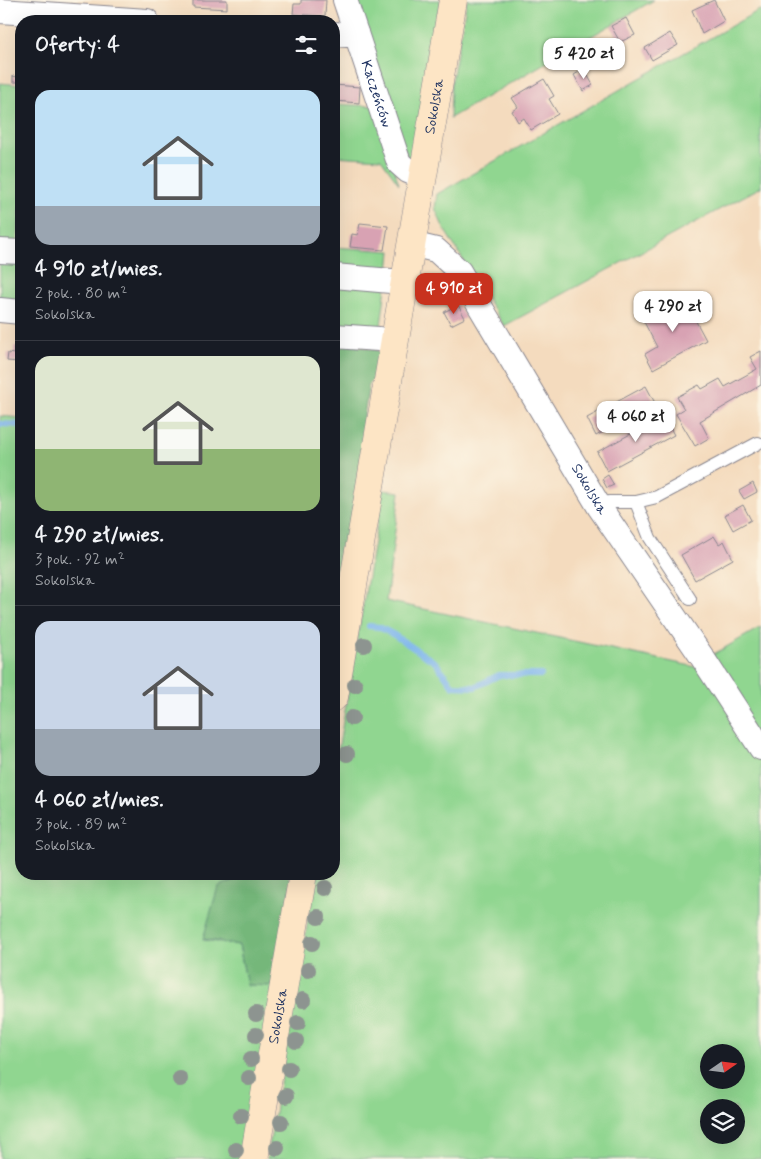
<!DOCTYPE html>
<html lang="pl">
<head>
<meta charset="utf-8">
<style>
  body { margin:0; font-family:Mynerve,sans-serif; background:#242831; color:#f1f3f6; height:100vh; display:flex; flex-direction:column; font-size:19px; white-space:nowrap }
  * { box-sizing:border-box; margin:0 }
  p { font-size:16px; color:#9ea1a6 }
  .icon { flex:none; width:28px; height:28px; fill:none; stroke:currentColor; stroke-width:2; stroke-linecap:round; stroke-linejoin:round }
  .map { position:relative; flex:1; overflow:hidden }
  .side { position:absolute; left:15px; top:15px; width:325px; height:865px; display:flex; flex-direction:column; background:#171b24; border-radius:20px; box-shadow:0 5px 20px #0002 }
  .side>* { flex:none }
  .needle { width:32px; rotate:76deg }
  .buttons { position:absolute; left:700px; top:1044px; display:grid; gap:10px }
  .buttons a { display:grid; place-items:center; width:45px; height:45px; border-radius:50%; background:#171b24; box-shadow:0 5px 20px #0002; font-size:25px }
  .price { position:absolute; translate:-50% -42px; padding:0 11px; border-radius:10px; background:#fff; color:#222; font-size:16px; line-height:32px; filter:drop-shadow(0 1px 2px #0008) }
  .price::after { content:''; position:absolute; left:50%; top:30px; width:15px; height:11px; margin-left:-8px; background:inherit; clip-path:polygon(0 0,100% 0,50% 100%) }
  .price.active { background:#c8321e; color:#fff }
  ul { padding:0; list-style:none }
  li { display:grid; align-content:center; gap:10px; height:265px; padding:0 20px }
  li+li { border-top:1px solid #363941 }
  li span { display:grid; place-items:center; height:155px; border-radius:15px; color:#555 }
  li>.icon { margin-inline-start:auto }
  span .icon { width:90px; height:90px; fill:#fffc; stroke-width:1 }
  li b { font-size:21px }
  h2 { display:flex; justify-content:space-between; align-items:center; height:60px; padding:0 20px; font-size:21px }
  .map>svg:first-child { display:block }
  .green { fill:#90d690; stroke:#568277; fill-rule:evenodd }
  .forest { fill:#74b77a; stroke:#48736c }
  .lines { fill:none; stroke-linecap:round; stroke-linejoin:round }
  .stream { stroke:#7bb5ec; stroke-width:6 }
  .building { fill:#d8a2b3 }
  .lane-casing { stroke:#88858e; stroke-width:14 }
  .street-casing { stroke:#88858e; stroke-width:26 }
  .secondary-casing { stroke:#88858e; stroke-width:29 }
  .lane { stroke:#fff; stroke-width:12 }
  .street { stroke:#fff; stroke-width:24 }
  .secondary { stroke:#fde5c5; stroke-width:28 }
  .tree { fill:#8d9490 }
  .labels { text-anchor:middle; dominant-baseline:central; stroke-width:4; stroke-linejoin:round; paint-order:stroke }
  .street-label { font-size:15px; fill:#1b2f5e; stroke:#fcf5e5 }
</style>
</head>
<body>
<div class="map">
<svg width="761" height="1159" viewBox="0 0 761 1159">
  <rect width="100%" height="100%" fill="#fcf5e5"/>
  <filter id="ink" filterUnits="userSpaceOnUse"><feTurbulence type="fractalNoise" baseFrequency=".02" numOctaves="2"/><feDisplacementMap in="SourceGraphic" scale="10" xChannelSelector="R" yChannelSelector="G"/><feConvolveMatrix kernelMatrix="1 2 1 2 8 2 1 2 1" color-interpolation-filters="sRGB"/></filter>
  <filter id="wash" filterUnits="userSpaceOnUse"><feTurbulence type="fractalNoise" baseFrequency=".0096" numOctaves="4" result="noise"/><feDisplacementMap in="SourceGraphic" scale="20" xChannelSelector="R" yChannelSelector="G"/><feGaussianBlur stdDeviation="1.12" result="paint"/><feColorMatrix in="noise" values="0 0 0 0 0 0 0 0 0 0 0 0 0 0 0 0 0 1.4 0 .05"/><feComposite in="paint" operator="in"/></filter>
  <g filter="url(#wash)">
    <rect width="100%" height="100%" fill="#f4dbbe"/>
    <path class="green" d="M354 0H441L410 165Z
      M467 0H654L450 118 451 85Z
      M761 9V187L504 326 444 229 435 208 437 194Z
      M0 83 21 85V198L17 247 0 245Z
      M334 104 374 106 399 184 381 159 334 156Z
      M334 247 391 251 389 272 334 268Z
      M0 255 21 256V307L0 305Z
      M334 282 386 287 380 333 334 329Z
      M0 416 21 418V874H250L203 940 239 945 247 985 274 986 242 1159H0Z
      M383 490 400 492 386 601 696 667 714 654 761 627V1159H267L316 874H334V774ZM709 1052H736V1080H709ZM709 1108H736V1135H709Z"/>
    <path class="forest" d="M334 340 380 351 376 377 369 384 363 423 368 431 334 617Z
      M249 874H293L274 986 247 985 239 945 203 939 218 887Z"/>
    <g class="lines">
      <path class="stream" d="M0 424 21 425
        M369 626 379 627 394 635 436 663 453 686 475 687 499 675H541"/>
    </g>
    <g id="blocks">
      <path class="building" d="M193 0H227V9L193 7Z
        M301 0H326L325 16 293 14 294 4H301Z
        M714 0 724 21 702 34 692 10Z
        M626 18 635 35 620 42 611 26Z
        M670 33 678 45 652 60 645 48Z
        M584 69 593 85 583 91 574 75Z
        M17 72 21 73V82H13V76L17 77Z
        M544 79 554 96 549 99 558 114 531 130 524 118 518 122 512 111 518 107 512 98Z
        M334 85 360 87 359 103 334 101Z
        M360 223 388 226 384 250 350 247 352 234 358 235Z
        M684 299 706 340 653 369 645 354 657 347 643 320Z
        M458 305 465 318 451 325 444 312Z
        M14 346 21 347 20 362 7 361 8 353 14 354Z
        M761 351V385L700 421 709 438 695 446 676 414 684 409 677 397 699 385 702 389 720 379 725 387 757 369 750 357Z
        M646 386 655 403 596 436 587 418Z
        M664 416 674 435 607 471 597 452Z
        M608 475 614 485 607 488 602 479Z
        M753 483 757 492 744 499 739 491Z
        M743 505 751 520 733 530 725 515Z
        M714 536 719 544 724 541 733 559 695 580 681 555Z"/>
    </g>
  </g>
  <g filter="url(#ink)">
    <use href="#blocks" fill-opacity="0" stroke="#88858e" stroke-width="1"/>
    <g class="lines">
      <defs>
        <path id="lane" d="M636 502 650 538 690 599
          M600 508 609 502H636L657 497 758 443"/>
        <g id="street">
          <path id="s1" d="M345 0 399 163 408 171 422 177"/>
          <path d="M0 11 147 21"/>
          <path d="M334 34 347 35 356 33"/>
          <path id="s2" d="M411 244 436 250 459 271 600 508 702 657 761 748"/>
          <path d="M0 251 21 252"/>
          <path d="M334 276 391 281 404 284"/>
          <path d="M0 310 21 312"/>
          <path d="M334 336 379 339 395 342"/>
        </g>
        <g id="secondary">
          <path id="s3" d="M334 697 453 0"/>
          <path id="s4" d="M254 1159 303 874"/>
        </g>
      </defs>
      <use href="#lane" class="lane-casing"/>
      <use href="#street" class="street-casing"/>
      <use href="#secondary" class="secondary-casing"/>
      <use href="#lane" class="lane"/>
      <use href="#street" class="street"/>
      <use href="#secondary" class="secondary"/>
    </g>
    <g class="tree">
      <circle cx="364" cy="645" r="8"/>
      <circle cx="355" cy="685" r="8"/>
      <circle cx="352" cy="718" r="8"/>
      <circle cx="347" cy="754" r="8"/>
      <circle cx="325" cy="888" r="8"/>
      <circle cx="318" cy="917" r="8"/>
      <circle cx="312" cy="943" r="8"/>
      <circle cx="308" cy="970" r="8"/>
      <circle cx="303" cy="1000" r="8"/>
      <circle cx="256" cy="1014" r="8"/>
      <circle cx="298" cy="1023" r="8"/>
      <circle cx="256" cy="1035" r="8"/>
      <circle cx="296" cy="1041" r="8"/>
      <circle cx="251" cy="1059" r="8"/>
      <circle cx="289" cy="1069" r="8"/>
      <circle cx="249" cy="1078" r="8"/>
      <circle cx="180" cy="1079" r="8"/>
      <circle cx="286" cy="1096" r="8"/>
      <circle cx="241" cy="1116" r="8"/>
      <circle cx="281" cy="1122" r="8"/>
      <circle cx="277" cy="1148" r="8"/>
      <circle cx="236" cy="1150" r="8"/>
    </g>
  </g>
  <g class="labels">
    <g class="street-label">
      <text stroke="none"><textPath href="#s1" startOffset="99">Kaczeńców</textPath></text>
      <text stroke="none"><textPath href="#s3" startOffset="599">Sokolska</textPath></text>
      <text stroke="none"><textPath href="#s2" startOffset="311">Sokolska</textPath></text>
      <text stroke="none"><textPath href="#s4" startOffset="145">Sokolska</textPath></text>
    </g>
  </g>
</svg>
<div class="buttons">
<a><svg class="needle" viewBox="-14 -14 28 28"><path d="M0-13l5 13h-10z" fill="#e53935"/><path d="M0 13l5-13h-10z" fill="#9ea1a6"/></svg></a>
<a><svg class="icon" aria-label="layers" viewBox="0 0 24 24"><path d="M12 4l9 5-9 5-9-5zM3 14l9 5 9-5"/></svg></a>
</div>
<b class="price" style="left:584px;top:80px">5 420 zł</b>
<b class="price active" style="left:454px;top:315px">4 910 zł</b>
<b class="price" style="left:673px;top:333px">4 290 zł</b>
<b class="price" style="left:636px;top:443px">4 060 zł</b>
<section class="side">
<h2>Oferty: 4<svg class="icon" aria-label="filters" viewBox="0 0 24 24"><path d="M4 7h16M4 17h16"/><circle cx="9" cy="7" r="2"/><circle cx="15" cy="17" r="2"/></svg></h2>
<ul>
<li><span style="background:linear-gradient(#bfe0f5 75%,#9aa5b1 0)"><svg class="icon" aria-label="home" viewBox="0 0 24 24"><path d="M3 11l9-7 9 7M6 9v11h12V9"/></svg></span><div><b>4 910 zł/mies.</b><p>2 pok. · 80 m²</p><p>Sokolska</p></div></li>
<li><span style="background:linear-gradient(#dfe7d0 60%,#8fb573 0)"><svg class="icon" aria-label="home" viewBox="0 0 24 24"><path d="M3 11l9-7 9 7M6 9v11h12V9"/></svg></span><div><b>4 290 zł/mies.</b><p>3 pok. · 92 m²</p><p>Sokolska</p></div></li>
<li><span style="background:linear-gradient(#c9d6e8 70%,#9aa5b1 0)"><svg class="icon" aria-label="home" viewBox="0 0 24 24"><path d="M3 11l9-7 9 7M6 9v11h12V9"/></svg></span><div><b>4 060 zł/mies.</b><p>3 pok. · 89 m²</p><p>Sokolska</p></div></li>
</ul>
</section>
</div>
</body>
</html>
